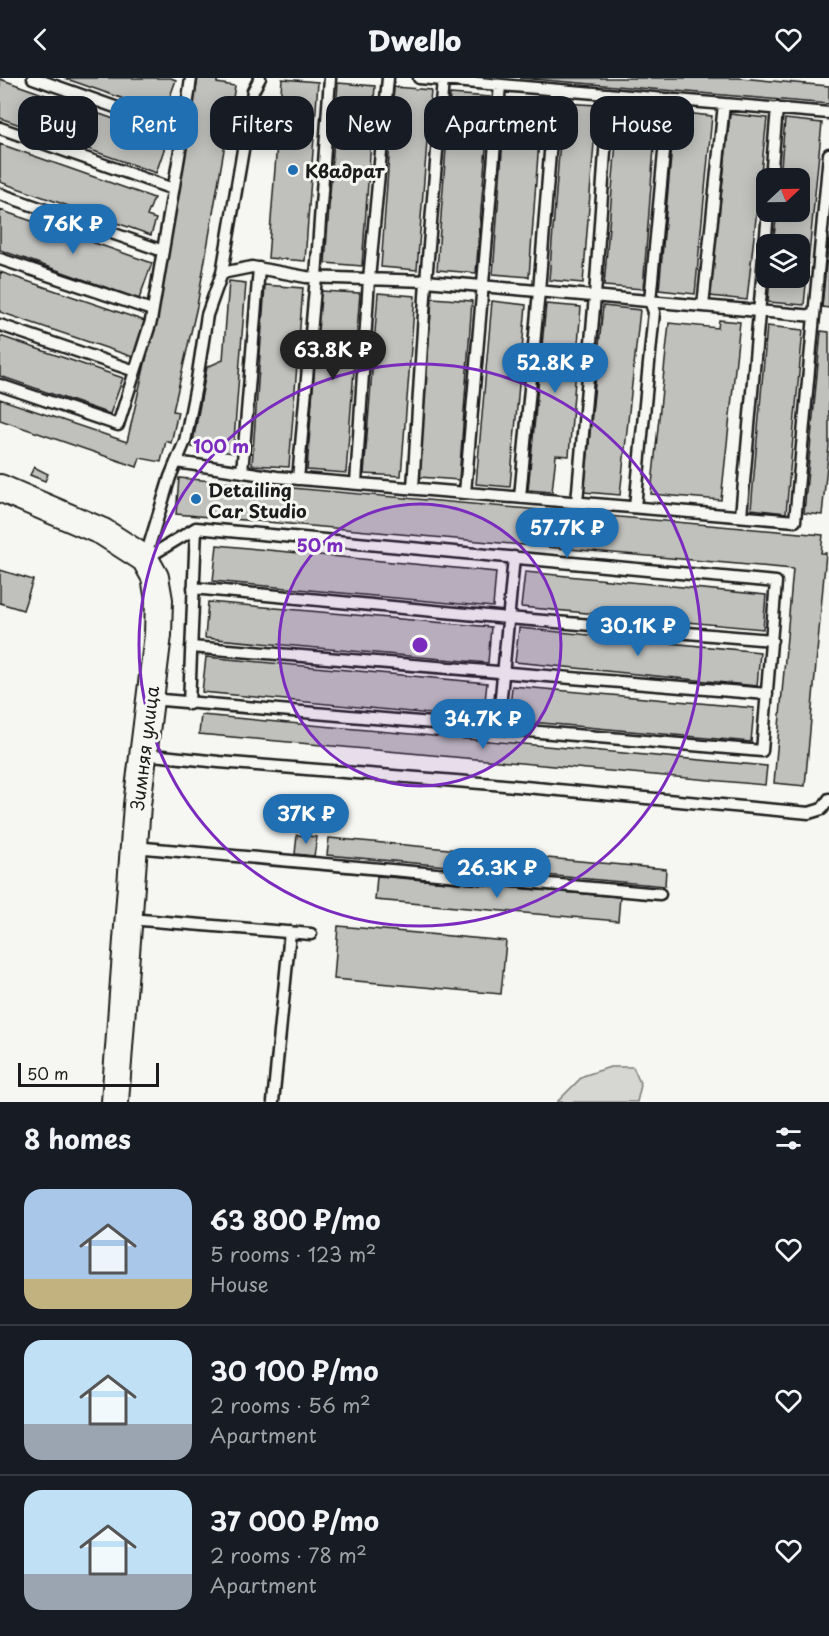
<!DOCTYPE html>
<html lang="en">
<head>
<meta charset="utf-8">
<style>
  body { margin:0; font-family:"Playpen Sans",sans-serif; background:#242831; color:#f1f3f6; height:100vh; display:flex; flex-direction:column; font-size:22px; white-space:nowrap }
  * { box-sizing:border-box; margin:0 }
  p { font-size:20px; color:#9ea1a6 }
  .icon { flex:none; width:33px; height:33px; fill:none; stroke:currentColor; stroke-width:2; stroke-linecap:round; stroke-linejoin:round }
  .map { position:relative; height:1024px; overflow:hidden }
  .drawer { display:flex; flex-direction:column; background:#171b24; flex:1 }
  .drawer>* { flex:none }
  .top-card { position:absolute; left:18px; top:18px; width:794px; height:54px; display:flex; gap:12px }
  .needle { width:39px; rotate:68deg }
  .tools { position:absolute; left:756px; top:90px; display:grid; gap:12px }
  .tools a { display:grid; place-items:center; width:54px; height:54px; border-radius:12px; background:#171b24; box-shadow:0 3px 15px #0003; font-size:30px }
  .scale { position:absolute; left:18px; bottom:15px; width:141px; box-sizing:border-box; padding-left:6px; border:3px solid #1c1c1c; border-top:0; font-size:16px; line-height:21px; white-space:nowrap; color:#1c1c1c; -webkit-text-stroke:4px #f6f6f2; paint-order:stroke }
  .price { position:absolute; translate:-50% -51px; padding:0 14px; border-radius:21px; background:#1f6fb2; color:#fff; font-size:20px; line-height:39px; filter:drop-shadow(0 2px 3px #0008) }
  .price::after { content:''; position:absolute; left:50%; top:36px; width:18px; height:14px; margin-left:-9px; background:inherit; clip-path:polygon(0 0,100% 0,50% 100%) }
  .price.current { background:#222; color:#fff }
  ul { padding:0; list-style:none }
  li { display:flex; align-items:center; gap:18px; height:150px; padding:0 24px }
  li+li { border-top:2px solid #363941 }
  li span { display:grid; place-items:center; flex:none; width:168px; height:120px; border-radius:18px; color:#555 }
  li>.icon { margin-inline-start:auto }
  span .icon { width:72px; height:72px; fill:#fffc; stroke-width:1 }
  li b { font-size:26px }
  h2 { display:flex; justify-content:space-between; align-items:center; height:72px; padding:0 24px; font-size:26px }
  .tag { padding:0 21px; border-radius:18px; background:#171b24; box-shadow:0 3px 15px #0003; font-size:21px; line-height:54px }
  .tag.current { background:#1f6fb2; color:#fff }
  header { display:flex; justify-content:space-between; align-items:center; height:78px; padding:0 24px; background:#171b24; font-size:27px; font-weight:800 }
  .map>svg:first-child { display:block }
  .green { fill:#d6d6d2; stroke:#797977; stroke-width:1.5 }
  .building { fill:#c0c0bd; stroke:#1c1c1c; stroke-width:1.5 }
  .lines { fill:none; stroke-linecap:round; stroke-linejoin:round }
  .service-casing { stroke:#1c1c1c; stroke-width:15 }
  .tertiary-casing { stroke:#1c1c1c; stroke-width:30 }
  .service { stroke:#f6f6f2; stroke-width:10 }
  .tertiary { stroke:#f6f6f2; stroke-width:26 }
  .ring { fill:none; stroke:#7b2cbf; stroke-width:3 }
  .poi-dot { fill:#1f6fb2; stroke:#f6f6f2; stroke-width:2 }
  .labels { text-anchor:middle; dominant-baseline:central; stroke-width:6; stroke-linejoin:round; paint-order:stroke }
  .poi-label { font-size:18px; font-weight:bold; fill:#1c1c1c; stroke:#f6f6f2; text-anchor:start }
  .street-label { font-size:18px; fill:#1c1c1c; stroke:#f6f6f2 }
  .centre { fill:#7b2cbf; stroke:#f6f6f2; stroke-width:3 }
  .ring-label { font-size:18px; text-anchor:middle; font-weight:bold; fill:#7b2cbf; stroke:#f6f6f2; stroke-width:6; stroke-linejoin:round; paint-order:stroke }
</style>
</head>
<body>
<header><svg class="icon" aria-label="back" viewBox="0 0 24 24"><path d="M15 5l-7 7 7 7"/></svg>Dwello<svg class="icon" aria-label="heart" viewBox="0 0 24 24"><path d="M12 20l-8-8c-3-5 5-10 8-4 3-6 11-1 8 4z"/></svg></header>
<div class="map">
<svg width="829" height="1024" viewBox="0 0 829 1024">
  <rect width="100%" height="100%" fill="#f6f6f2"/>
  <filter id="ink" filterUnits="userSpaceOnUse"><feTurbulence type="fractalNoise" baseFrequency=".0167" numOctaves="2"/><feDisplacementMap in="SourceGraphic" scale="12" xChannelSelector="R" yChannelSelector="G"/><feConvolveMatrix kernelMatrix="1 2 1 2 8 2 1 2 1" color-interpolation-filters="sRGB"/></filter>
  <g filter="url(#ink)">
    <path class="green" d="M610 989H633L641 1007 637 1024H557L583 998Z"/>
    <path class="building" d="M64 0H171L176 2 164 35Z
      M198 0H217V5L235 8 197 228 173 333 178 334 171 365 166 363 161 384 140 380 137 389 0 342V321L127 364 160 220Z
      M520 0H739L829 8V26Z
      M0 1 168 60 156 95 0 40Z
      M282 1 318 4 305 183 268 180Z
      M338 5 375 8 362 188 325 185Z
      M394 9 431 12 417 192 381 189Z
      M450 16 490 19 476 195 437 192Z
      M506 20 542 22 529 199 493 196Z
      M563 25 597 27 583 205 549 202Z
      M619 28 657 31 643 211 604 208Z
      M675 34 712 38 695 216 659 212Z
      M730 36 767 40 747 222 710 218Z
      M785 41 822 45 804 227 768 224 770 200H800V166H773L777 134H800V100H780Z
      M0 66 154 120 147 138 156 141 151 157 0 104Z
      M0 132 152 185 139 221 0 172Z
      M829 156V230L822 229Z
      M0 194 145 243 133 279 0 234Z
      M229 203 246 205 233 375 192 369 207 289 223 282Z
      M265 207 303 210 289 389 252 387Z
      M320 213 360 215 346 395 307 392Z
      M378 215 415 218 401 398 364 396Z
      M432 220 472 223 459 402 419 399Z
      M492 223 526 227 510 409 476 406Z
      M546 226 581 229 569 378 556 377 552 414 528 412Z
      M603 228 640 232 620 417 584 414Z
      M719 242 740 244 721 422 651 416 669 245 718 250Z
      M767 248 803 252 786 435 751 431Z
      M821 253 829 254V368L822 437 804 435Z
      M0 258 123 300 110 336 0 298Z
      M34 389 48 396 45 403 30 397Z
      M179 400 823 457 821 475H826L805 708 774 705 793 491 176 436Z
      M217 467 496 494 493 529 213 503Z
      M0 492 33 502 23 532 0 525Z
      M525 494 766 517 763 551 521 529Z
      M208 524 491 549 488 585 205 560Z
      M519 550 760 574 757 608 515 584Z
      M206 579 487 605 483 641 202 614Z
      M512 608 754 630 751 664 509 642Z
      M201 637 767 688 765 707 199 656Z
      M297 757 317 759 314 778 295 776Z
      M329 760 666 791 665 808 327 777Z
      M377 798 620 819 618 843 375 822Z
      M338 848 506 863 501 916 334 901Z"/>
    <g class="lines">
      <defs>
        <path id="service" d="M33 0 183 53
          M419 0 829 35
          M0 50 173 111
          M771 100 777 30
          M0 116 163 173
          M0 181 152 232
          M222 195 253 13 260 0
          M703 228 724 26
          M0 247 135 293
          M0 307 118 347 151 243 185 43 191 0
          M176 384 277 399 795 443 829 76
          M242 394 259 190
          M298 401 316 199 330 0
          M356 405 369 201 388 0
          M413 410 426 203 814 238
          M465 415 500 7
          M520 419 539 213 555 12
          M577 424 595 218 609 16
          M635 429 654 234 650 223 669 21
          M741 438 768 134
          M145 481 196 450 776 504 762 673 150 621
          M145 481 170 399 185 363 196 308 207 237 222 195 252 189 306 199 426 203 443 2
          M193 510 508 540 772 562
          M191 569 767 616
          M189 626 196 450
          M498 651 514 479
          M143 676 219 684 493 706 809 735 822 731 829 721
          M134 769 660 816
          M129 841 311 856
          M273 1024 290 854"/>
        <path id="tertiary" d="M0 410 103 454 145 481 155 499 159 522 158 557 137 727 115 1024"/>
      </defs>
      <use href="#service" class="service-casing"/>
      <use href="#tertiary" class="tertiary-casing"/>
      <use href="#service" class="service"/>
      <use href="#tertiary" class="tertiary"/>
    </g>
  </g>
  <circle cx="420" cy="567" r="141" fill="#7b2cbf" fill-opacity=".12"/>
  <g class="ring">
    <circle cx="420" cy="567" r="141"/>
    <circle cx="420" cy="567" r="281"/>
  </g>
  <g class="poi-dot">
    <circle cx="293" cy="92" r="6"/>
    <circle cx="196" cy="421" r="6"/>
  </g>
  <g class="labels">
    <g class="poi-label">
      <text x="305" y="92">Квадрат</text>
      <text x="208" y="411">Detailing<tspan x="208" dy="21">Car Studio</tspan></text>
    </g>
    <g class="street-label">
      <text transform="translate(144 670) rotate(-83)">Зимняя улица</text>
    </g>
  </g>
  <circle cx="420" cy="567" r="9" class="centre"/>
  <g class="ring-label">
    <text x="221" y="375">100 m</text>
    <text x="320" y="474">50 m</text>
  </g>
</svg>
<div class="tools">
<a><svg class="needle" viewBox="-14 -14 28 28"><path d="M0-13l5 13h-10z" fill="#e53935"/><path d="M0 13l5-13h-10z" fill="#9ea1a6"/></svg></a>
<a><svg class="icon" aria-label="layers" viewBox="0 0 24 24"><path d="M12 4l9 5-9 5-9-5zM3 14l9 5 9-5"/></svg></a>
</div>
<div class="scale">50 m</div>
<b class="price" style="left:73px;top:177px">76K ₽</b>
<b class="price current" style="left:333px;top:303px">63.8K ₽</b>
<b class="price" style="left:555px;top:316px">52.8K ₽</b>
<b class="price" style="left:567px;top:481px">57.7K ₽</b>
<b class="price" style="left:638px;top:579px">30.1K ₽</b>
<b class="price" style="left:483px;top:672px">34.7K ₽</b>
<b class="price" style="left:306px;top:767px">37K ₽</b>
<b class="price" style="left:497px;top:821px">26.3K ₽</b>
<div class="top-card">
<a class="tag">Buy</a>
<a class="tag current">Rent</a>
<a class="tag">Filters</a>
<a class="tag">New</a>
<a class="tag">Apartment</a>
<a class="tag">House</a>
</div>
</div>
<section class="drawer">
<h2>8 homes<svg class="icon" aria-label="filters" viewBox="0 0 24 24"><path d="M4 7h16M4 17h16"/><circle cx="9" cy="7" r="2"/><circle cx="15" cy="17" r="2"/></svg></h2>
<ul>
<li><span style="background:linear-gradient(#a9c7e8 75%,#c2b280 0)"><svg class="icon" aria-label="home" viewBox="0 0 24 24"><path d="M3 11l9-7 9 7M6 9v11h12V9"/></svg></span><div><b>63 800 ₽/mo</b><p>5 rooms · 123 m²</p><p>House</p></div><svg class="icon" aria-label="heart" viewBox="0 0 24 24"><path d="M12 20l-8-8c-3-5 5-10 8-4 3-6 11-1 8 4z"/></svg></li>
<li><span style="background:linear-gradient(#bfe0f5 70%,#9aa5b1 0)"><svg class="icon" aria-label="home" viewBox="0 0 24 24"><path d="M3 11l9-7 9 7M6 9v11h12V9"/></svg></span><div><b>30 100 ₽/mo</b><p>2 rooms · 56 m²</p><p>Apartment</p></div><svg class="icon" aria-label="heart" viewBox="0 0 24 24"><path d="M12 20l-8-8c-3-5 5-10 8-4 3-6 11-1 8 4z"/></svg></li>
<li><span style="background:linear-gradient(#bfe0f5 70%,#9aa5b1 0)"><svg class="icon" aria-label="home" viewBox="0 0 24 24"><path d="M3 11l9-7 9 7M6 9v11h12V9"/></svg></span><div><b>37 000 ₽/mo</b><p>2 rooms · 78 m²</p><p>Apartment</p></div><svg class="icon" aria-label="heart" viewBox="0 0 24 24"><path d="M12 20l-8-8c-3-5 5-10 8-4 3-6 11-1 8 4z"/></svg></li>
</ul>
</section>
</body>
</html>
